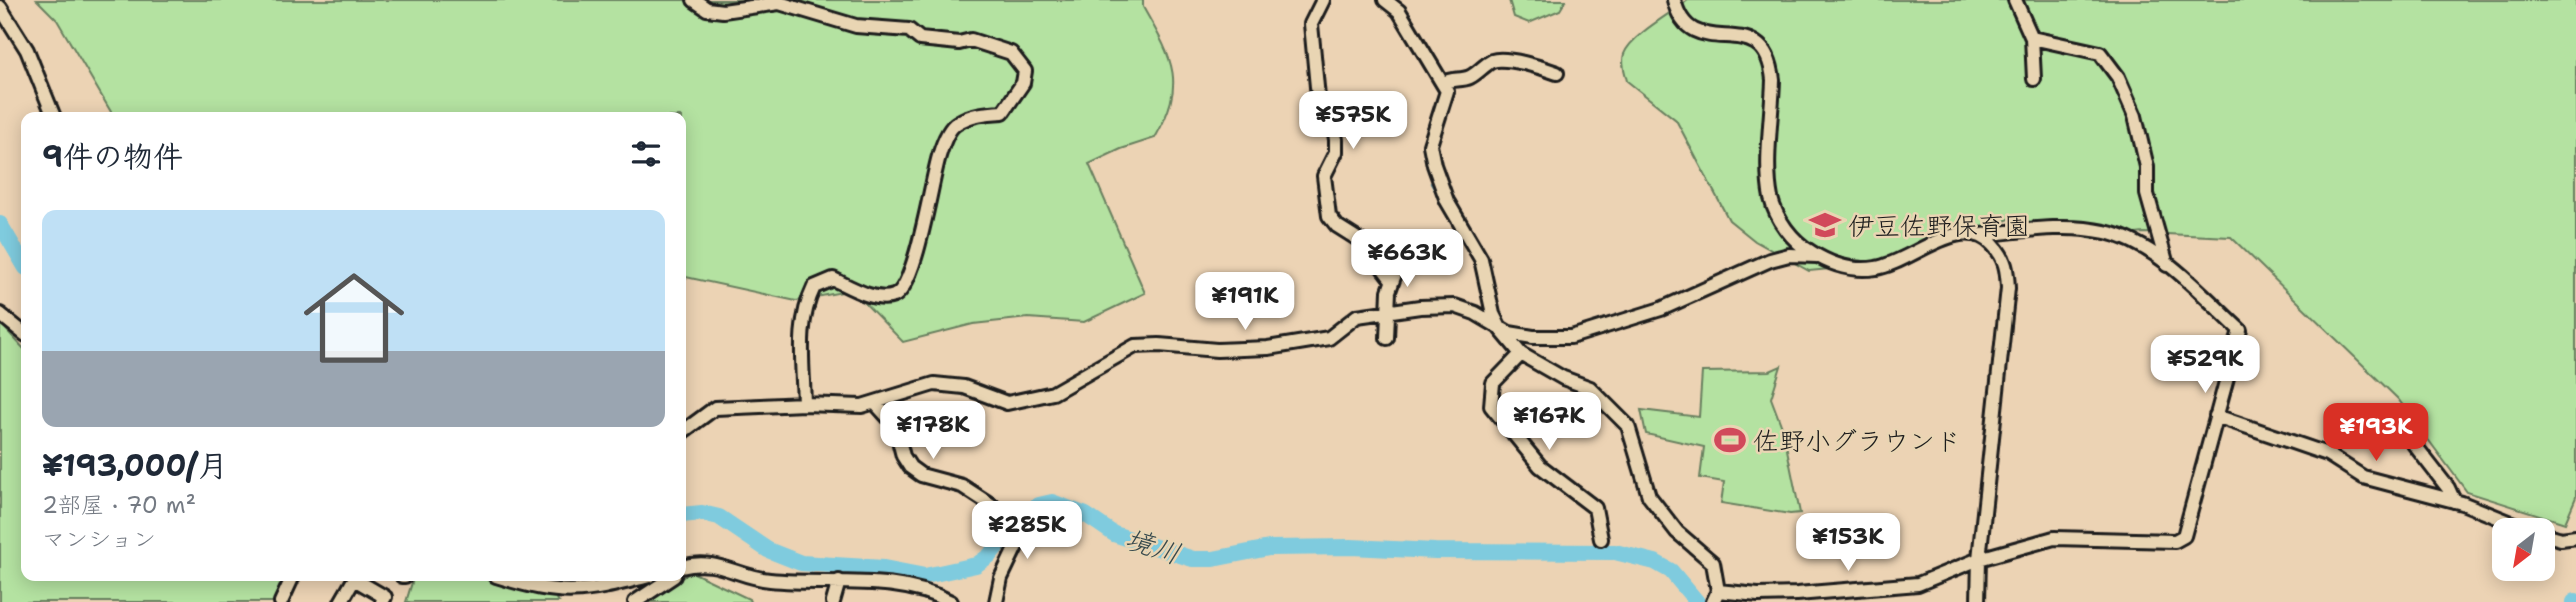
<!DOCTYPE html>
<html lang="ja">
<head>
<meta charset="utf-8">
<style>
  body { margin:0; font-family:"Shantell Sans","Klee One",sans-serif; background:#f2f2f3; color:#1f2937; height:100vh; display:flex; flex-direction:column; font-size:26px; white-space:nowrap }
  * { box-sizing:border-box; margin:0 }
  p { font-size:23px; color:#747a83 }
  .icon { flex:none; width:38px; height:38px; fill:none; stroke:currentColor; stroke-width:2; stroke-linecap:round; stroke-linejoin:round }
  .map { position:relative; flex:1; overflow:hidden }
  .details { position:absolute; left:21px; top:112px; width:665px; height:469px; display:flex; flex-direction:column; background:#fff; border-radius:14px; box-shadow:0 4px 18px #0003 }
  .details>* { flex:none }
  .needle { width:46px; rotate:211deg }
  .controls { position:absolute; left:2492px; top:518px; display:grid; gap:14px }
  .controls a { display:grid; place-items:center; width:63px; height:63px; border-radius:14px; background:#fff; box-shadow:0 4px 18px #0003; font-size:35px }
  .price { position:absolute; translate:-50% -60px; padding:0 16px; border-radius:14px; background:#fff; color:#222; font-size:23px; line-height:46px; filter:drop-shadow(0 2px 4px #0008) }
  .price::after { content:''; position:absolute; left:50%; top:42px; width:21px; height:16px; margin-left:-10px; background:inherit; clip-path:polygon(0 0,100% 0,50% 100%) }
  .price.selected { background:#d93025; color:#fff }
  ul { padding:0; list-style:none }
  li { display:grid; align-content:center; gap:14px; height:371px; padding:0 21px }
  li+li { border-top:2px solid #e0e1e3 }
  li span { display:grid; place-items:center; height:217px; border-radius:14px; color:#555 }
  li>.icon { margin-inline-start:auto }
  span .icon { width:126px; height:126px; fill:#fffc; stroke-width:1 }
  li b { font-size:30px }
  h2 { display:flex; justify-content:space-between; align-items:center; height:84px; padding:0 21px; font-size:30px }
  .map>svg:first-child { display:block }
  .green { fill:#b4e2a1; stroke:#687f5e; stroke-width:2 }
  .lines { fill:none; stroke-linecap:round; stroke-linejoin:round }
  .stream { stroke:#578590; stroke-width:2.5 }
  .river { stroke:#7fcbde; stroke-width:16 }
  .minor-casing { stroke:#1c1c1c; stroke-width:18 }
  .minor { stroke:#e9d5b3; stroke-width:12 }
  .labels { text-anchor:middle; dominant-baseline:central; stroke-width:5; stroke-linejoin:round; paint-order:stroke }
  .poi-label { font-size:26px; fill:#1c1c1c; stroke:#e9d5b3; text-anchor:start }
  .water-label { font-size:28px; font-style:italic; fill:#35484c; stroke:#e9d5b3 }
</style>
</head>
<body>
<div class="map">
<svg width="2576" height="602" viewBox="0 0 2576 602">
  <rect width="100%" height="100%" fill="#ecd3b4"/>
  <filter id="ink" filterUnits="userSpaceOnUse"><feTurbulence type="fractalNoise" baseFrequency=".0143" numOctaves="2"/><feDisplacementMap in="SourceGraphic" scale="14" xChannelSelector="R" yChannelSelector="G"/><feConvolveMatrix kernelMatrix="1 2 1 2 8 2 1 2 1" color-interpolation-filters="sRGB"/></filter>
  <g filter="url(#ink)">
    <path class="green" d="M37 0H1143V7C1173 60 1187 82 1155 138L1121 149 1089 164 1145 293 1084 322 1028 318 973 324 903 342 852 290 796 301 681 276V117H114L57 20Z
      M1509 0H1566L1560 10 1529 23 1514 17Z
      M1688 0H2576V497L2565 523 2467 492 2398 399 2231 237 2144 233 2093 239 2012 218 1893 263 1809 271 1755 241 1729 220 1676 120 1627 81C1625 72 1621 63 1624 54 1631 35 1672 13 1688 0Z
      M0 323 26 351V576H294L282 602H0Z
      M1781 366 1771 398 1783 430 1800 513 1790 514 1721 503 1724 482 1700 478 1704 447 1646 434 1641 410 1699 417 1702 372 1770 371Z
      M692 572 749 599 750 602H638Z
      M414 576H486L556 597 559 602H406Z"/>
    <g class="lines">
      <path class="stream" d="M1397 0 1409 13 1445 77
        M1437 143 1452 92
        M1431 183 1438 195
        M1501 410 1498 393 1503 380
        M1555 470 1594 498 1598 504
        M1606 548 1607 551"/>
      <path class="river" d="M0 224 26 268
        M681 515 702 513 719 517 768 550 801 563 884 568 925 576 976 565 989 556 1022 516 1039 505 1052 502 1086 515 1114 534 1193 559H1213L1269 548 1351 547 1435 551 1615 552 1655 562 1671 571 1697 602
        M2574 602 2576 601"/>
      <defs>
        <path id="minor" d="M694 0 707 9 723 11 779 3 856 26 909 30 920 39 959 43 971 40 1011 53 1025 71 1023 83 1003 112C987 113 971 114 957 123 948 128 942 146 939 156 931 182 916 288 894 296 876 303 850 287 833 279L814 287C796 324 803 364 804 404
          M1323 0 1311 24 1319 108 1334 127 1336 140V152L1324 176 1329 216 1337 226 1364 243 1392 280
          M1385 0 1399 11 1447 91 1430 145 1434 165 1447 201 1481 259 1493 314 1501 330 1521 354 1563 378 1590 388 1628 426 1649 496 1677 532 1713 563 1718 591 1713 602
          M1674 0C1691 70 1765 0 1773 80 1772 116 1764 164 1771 198 1776 219 1792 241 1811 252 1830 264 1853 272 1876 268 1911 263 1962 211 1993 245 2006 259 2007 270 2008 288L1979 559 1978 602
          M2015 0 2032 38 2100 53 2118 77 2135 116 2147 167V194L2167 265
          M0 7 27 50 54 117
          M2032 38 2034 79
          M1444 83C1452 78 1461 81 1470 77 1478 73 1484 65 1492 61 1506 56 1544 68 1557 73
          M0 314 26 335
          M1387 338 1389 291 1399 263V241
          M1521 354 1493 383 1491 406 1540 466 1595 508 1601 539
          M876 404 895 425 903 456 910 467 921 475 962 486 999 510 1022 534 1001 578 996 602
          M2216 416 2327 454 2363 477 2462 503 2529 530
          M2403 430 2448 488 2454 501
          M681 433 715 408 804 404 862 406 934 384 964 387 1007 403 1053 393 1135 346 1159 345 1217 350 1268 348 1329 338 1357 316 1420 307 1455 306 1475 313 1509 333 1533 337H1571L1661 309 1770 260 1789 255 1817 256
          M2543 534 2561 539 2576 537
          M681 567C718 557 736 577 770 580 830 586 895 573 951 602
          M402 576H405
          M496 576C564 597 580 594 649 576
          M354 579 385 597 382 602
          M1718 591 1758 595 1797 594 1918 584 1979 559 2054 538 2175 541 2184 536 2240 330C2202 295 2158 243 2105 232 2065 223 2020 231 1980 235
          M281 602 293 576
          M341 602 356 576
          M635 602 674 576
          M833 602 839 581"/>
      </defs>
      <use href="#minor" class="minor-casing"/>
      <use href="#minor" class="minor"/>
    </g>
  </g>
  <defs>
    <symbol id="school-bare" viewBox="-9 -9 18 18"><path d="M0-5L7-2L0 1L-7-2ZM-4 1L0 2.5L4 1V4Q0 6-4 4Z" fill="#d1495b" stroke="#e9d5b3" stroke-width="2.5" paint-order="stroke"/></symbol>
    <symbol id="stadium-bare" viewBox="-9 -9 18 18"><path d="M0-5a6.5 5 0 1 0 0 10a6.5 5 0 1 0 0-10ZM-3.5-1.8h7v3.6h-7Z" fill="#d1495b" stroke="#e9d5b3" stroke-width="2.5" paint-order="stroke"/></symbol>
  </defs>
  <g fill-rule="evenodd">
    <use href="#school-bare" x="1803" y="203" width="44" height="44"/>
    <use href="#stadium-bare" x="1708" y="418" width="44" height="44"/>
  </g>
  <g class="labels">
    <g class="poi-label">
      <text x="1848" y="225">伊豆佐野保育園</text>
      <text x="1753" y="440">佐野小グラウンド</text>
    </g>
    <g class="water-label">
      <text transform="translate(1153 546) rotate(18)">境川</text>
    </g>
  </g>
</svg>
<div class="controls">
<a><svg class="needle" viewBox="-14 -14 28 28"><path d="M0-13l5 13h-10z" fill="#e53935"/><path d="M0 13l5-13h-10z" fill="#747a83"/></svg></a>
</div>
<b class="price" style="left:1353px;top:151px">¥575K</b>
<b class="price" style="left:1407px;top:289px">¥663K</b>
<b class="price" style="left:1245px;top:332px">¥191K</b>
<b class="price" style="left:2205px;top:395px">¥529K</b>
<b class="price" style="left:1549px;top:452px">¥167K</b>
<b class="price" style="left:933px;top:461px">¥178K</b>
<b class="price selected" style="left:2376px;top:463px">¥193K</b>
<b class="price" style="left:1027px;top:561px">¥285K</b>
<b class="price" style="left:1848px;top:573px">¥153K</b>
<section class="details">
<h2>9件の物件<svg class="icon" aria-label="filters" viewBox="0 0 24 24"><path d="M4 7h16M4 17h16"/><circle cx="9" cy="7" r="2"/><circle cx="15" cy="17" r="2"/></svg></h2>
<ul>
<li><span style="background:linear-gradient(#bfe0f5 65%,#9aa5b1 0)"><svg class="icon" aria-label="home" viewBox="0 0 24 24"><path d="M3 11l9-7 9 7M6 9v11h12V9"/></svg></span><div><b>¥193,000/月</b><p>2部屋 · 70 m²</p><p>マンション</p></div></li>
</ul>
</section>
</div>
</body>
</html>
